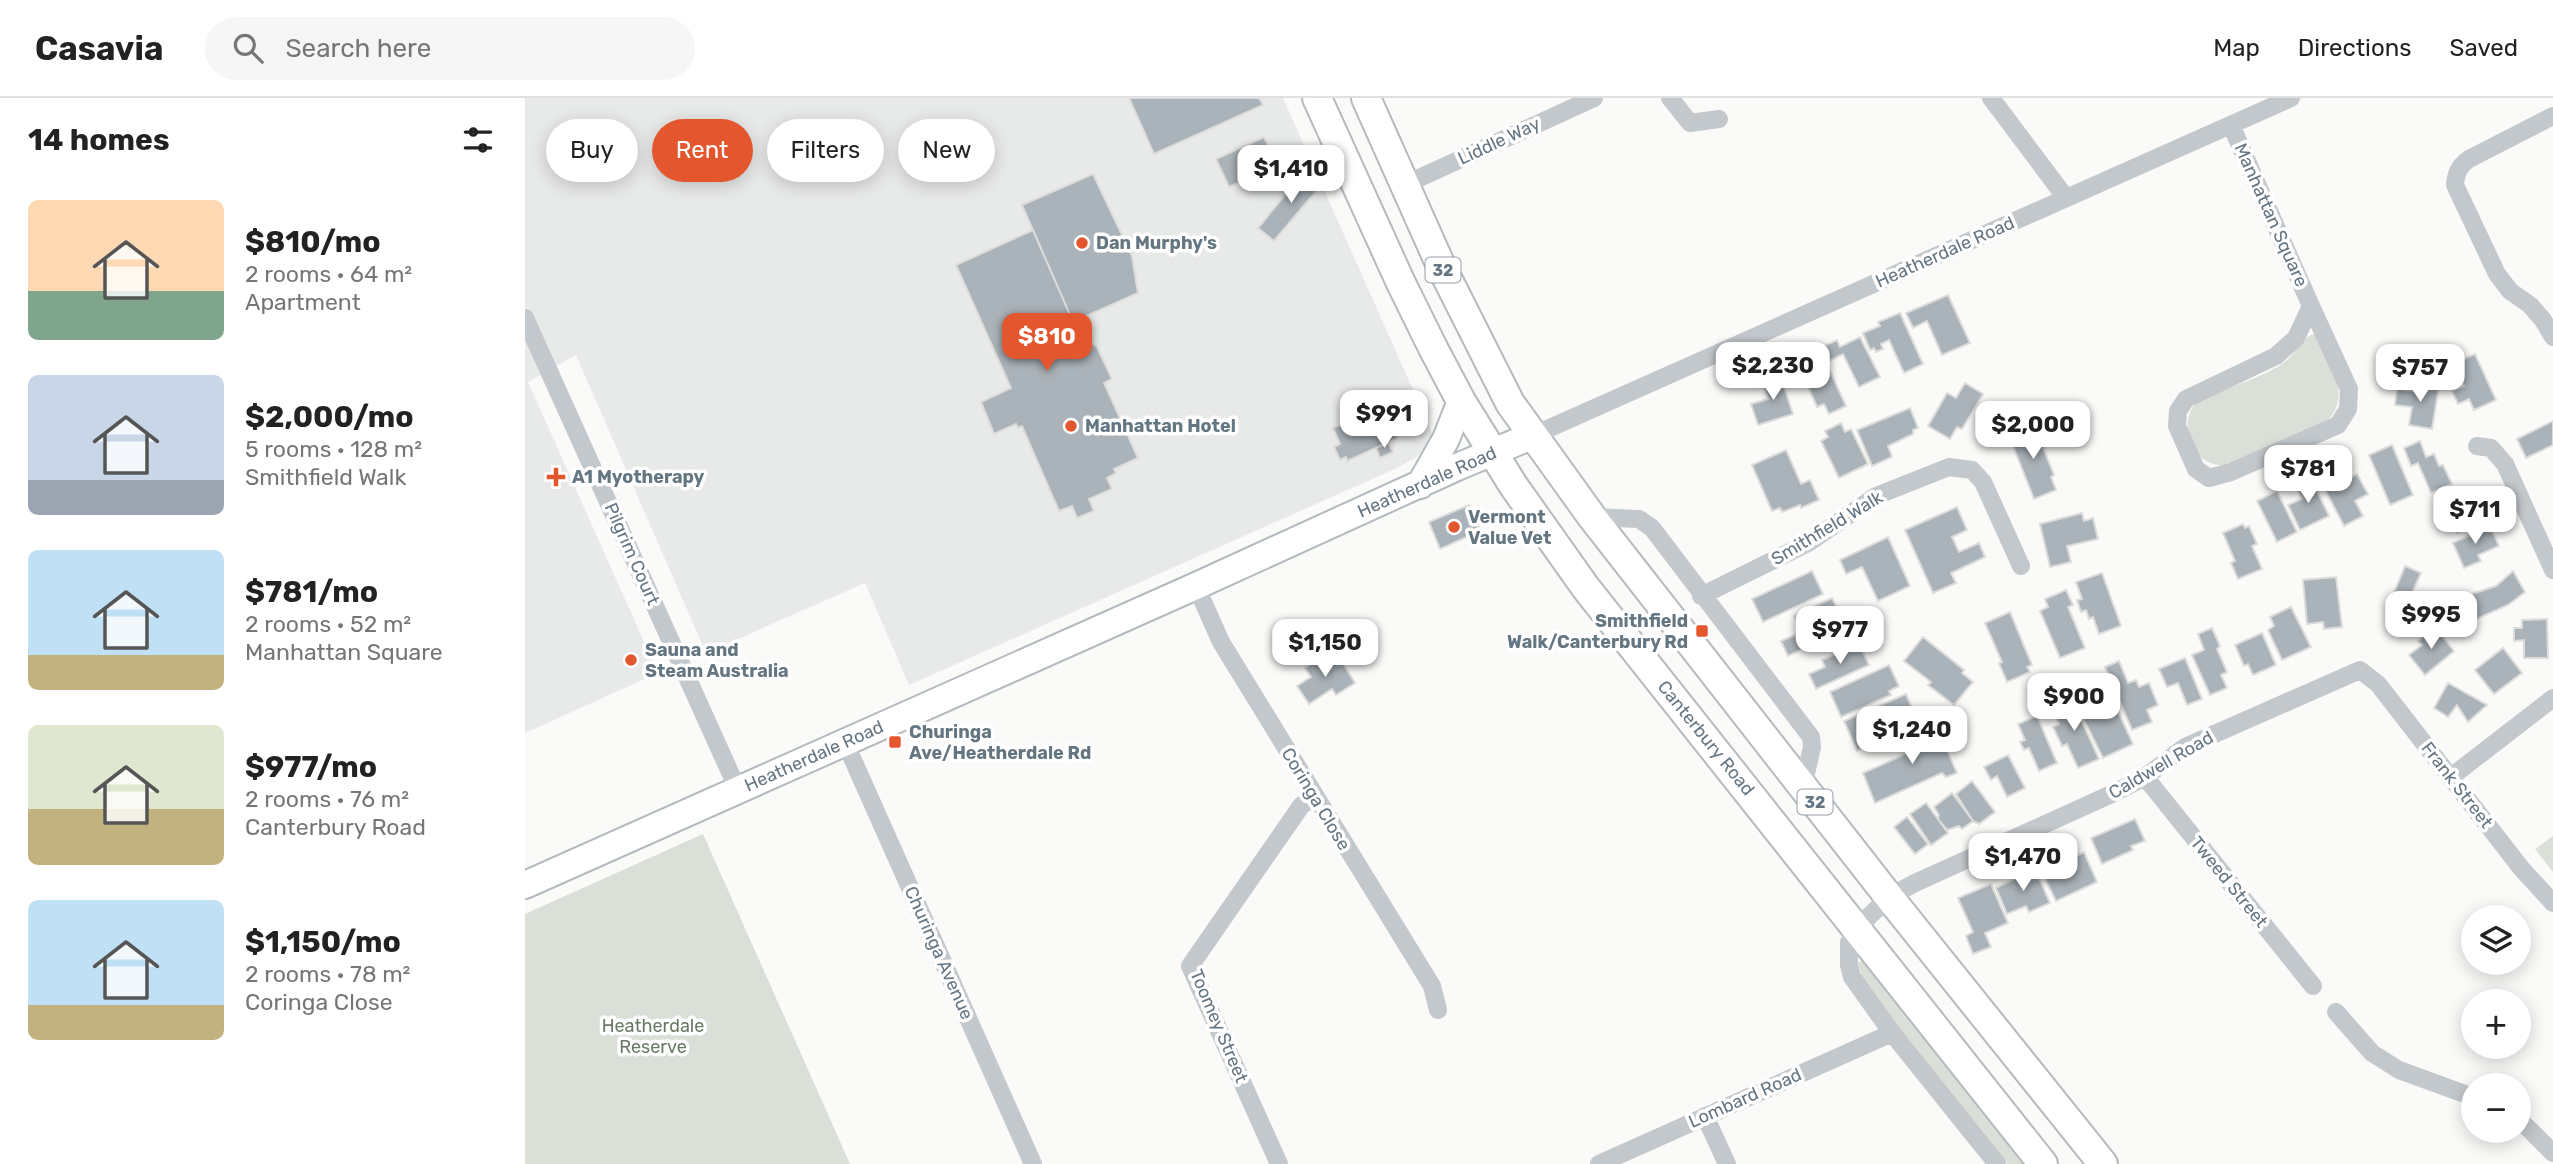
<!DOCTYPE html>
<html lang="en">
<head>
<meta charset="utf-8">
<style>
  body { margin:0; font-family:Rubik,sans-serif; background:#f6f6f6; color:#222; height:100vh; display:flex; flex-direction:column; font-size:26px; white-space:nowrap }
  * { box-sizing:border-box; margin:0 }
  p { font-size:23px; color:#767676 }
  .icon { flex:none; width:38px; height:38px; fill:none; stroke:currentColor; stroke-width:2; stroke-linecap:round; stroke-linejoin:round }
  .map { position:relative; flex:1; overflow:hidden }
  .drawer { display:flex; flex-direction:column; background:#fff; width:525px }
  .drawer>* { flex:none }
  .hud { position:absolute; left:21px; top:21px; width:665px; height:63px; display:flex; gap:14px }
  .fabs { position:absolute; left:1936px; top:807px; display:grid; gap:14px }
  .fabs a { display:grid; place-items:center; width:70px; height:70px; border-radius:50%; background:#fff; box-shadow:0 4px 18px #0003; font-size:35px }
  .price { position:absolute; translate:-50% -60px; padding:0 16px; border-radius:14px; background:#fff; color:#222; font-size:23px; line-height:46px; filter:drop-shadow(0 2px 4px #0008) }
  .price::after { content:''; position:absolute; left:50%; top:42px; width:21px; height:16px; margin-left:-10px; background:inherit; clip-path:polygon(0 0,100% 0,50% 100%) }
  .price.active { background:#e4572e; color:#fff }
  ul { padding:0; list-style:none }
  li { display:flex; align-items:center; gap:21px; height:175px; padding:0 28px }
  li span { display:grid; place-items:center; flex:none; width:196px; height:140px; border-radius:10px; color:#555 }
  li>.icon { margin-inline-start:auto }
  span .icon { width:84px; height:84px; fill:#fffc; stroke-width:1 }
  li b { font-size:30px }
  h2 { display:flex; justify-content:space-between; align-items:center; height:84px; padding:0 28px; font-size:30px }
  .tag { padding:0 24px; border-radius:32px; background:#fff; box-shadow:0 4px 18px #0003; font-size:24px; line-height:63px }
  .tag.active { background:#e4572e; color:#fff }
  header { display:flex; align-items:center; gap:42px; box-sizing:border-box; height:98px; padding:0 35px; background:#fff; border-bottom:2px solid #e0e0e0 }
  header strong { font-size:33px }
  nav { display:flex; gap:38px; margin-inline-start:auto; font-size:24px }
  .search { width:490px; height:63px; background:#f6f6f6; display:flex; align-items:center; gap:18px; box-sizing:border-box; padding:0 24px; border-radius:38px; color:#767676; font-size:26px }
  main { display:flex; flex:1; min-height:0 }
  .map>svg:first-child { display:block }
  .built { fill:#e8e9e9 }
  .green { fill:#dadfd7 }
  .building { fill:#aab3b9; stroke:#dcdcda; stroke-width:2 }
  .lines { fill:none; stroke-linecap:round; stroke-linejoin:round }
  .secondary-casing { stroke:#b3babf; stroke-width:30 }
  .primary-casing { stroke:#b5babe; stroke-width:32 }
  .street { stroke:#c3c8cc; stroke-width:18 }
  .secondary { stroke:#fff; stroke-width:26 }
  .primary { stroke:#fff; stroke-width:28 }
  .poi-dot { fill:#e4572e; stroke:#fff; stroke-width:2.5 }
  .labels { text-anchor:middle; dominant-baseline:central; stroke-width:7; stroke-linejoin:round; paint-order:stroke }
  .shield { fill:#fff; stroke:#939fa8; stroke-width:2 }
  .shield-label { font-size:16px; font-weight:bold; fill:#657683 }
  .street-label { font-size:18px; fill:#657683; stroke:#fff }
  .poi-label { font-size:18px; font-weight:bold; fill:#657683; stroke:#fff; text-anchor:start }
  .park-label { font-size:18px; fill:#687a64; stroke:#fff }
</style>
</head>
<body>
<header>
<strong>Casavia</strong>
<div class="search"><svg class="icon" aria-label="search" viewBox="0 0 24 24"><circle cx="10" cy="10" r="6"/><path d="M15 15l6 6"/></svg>Search here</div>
<nav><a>Map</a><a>Directions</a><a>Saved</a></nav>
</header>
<main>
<section class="drawer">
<h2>14 homes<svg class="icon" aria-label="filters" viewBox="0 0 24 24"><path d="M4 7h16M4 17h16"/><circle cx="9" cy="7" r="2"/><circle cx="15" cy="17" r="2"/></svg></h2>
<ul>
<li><span style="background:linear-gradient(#ffd9b3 65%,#7fa58c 0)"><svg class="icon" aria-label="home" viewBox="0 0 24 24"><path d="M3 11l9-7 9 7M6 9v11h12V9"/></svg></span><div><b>$810/mo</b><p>2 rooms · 64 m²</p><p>Apartment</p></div></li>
<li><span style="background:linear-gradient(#c9d6e8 75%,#9aa5b1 0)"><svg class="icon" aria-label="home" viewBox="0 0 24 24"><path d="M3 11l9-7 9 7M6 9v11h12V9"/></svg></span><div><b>$2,000/mo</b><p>5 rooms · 128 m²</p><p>Smithfield Walk</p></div></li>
<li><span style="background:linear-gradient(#bfe0f5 75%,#c2b280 0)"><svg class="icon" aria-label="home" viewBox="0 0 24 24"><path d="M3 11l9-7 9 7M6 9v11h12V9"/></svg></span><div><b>$781/mo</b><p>2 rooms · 52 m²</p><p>Manhattan Square</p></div></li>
<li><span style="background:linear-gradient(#dfe7d0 60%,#c2b280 0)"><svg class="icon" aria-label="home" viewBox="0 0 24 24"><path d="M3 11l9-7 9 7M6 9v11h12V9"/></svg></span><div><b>$977/mo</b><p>2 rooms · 76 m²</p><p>Canterbury Road</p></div></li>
<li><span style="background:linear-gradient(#bfe0f5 75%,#c2b280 0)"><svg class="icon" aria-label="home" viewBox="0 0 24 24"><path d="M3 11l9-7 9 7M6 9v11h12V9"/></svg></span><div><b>$1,150/mo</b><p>2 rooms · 78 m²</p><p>Coringa Close</p></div></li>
</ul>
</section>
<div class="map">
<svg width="2028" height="1066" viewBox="0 0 2028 1066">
  <rect width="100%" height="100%" fill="#fafaf8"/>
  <path class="built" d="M0 0H758L910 341 890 360 872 370 384 587 340 485 181 555 51 257 3 284 133 575 0 635Z"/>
  <path class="green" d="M1789 236H1791C1803 263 1827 294 1804 321 1793 330 1707 368 1694 367 1662 363 1652 320 1675 300 1703 289 1738 281 1762 262 1771 255 1777 239 1789 236Z
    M178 736 325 1066H0V816Z
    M2028 738V774L2010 751Z
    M1338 862 1502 1066H1482L1339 886 1333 865Z"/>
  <path class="building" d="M604 0H734L738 7 629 56Z
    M739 39 748 58 742 72 704 89 691 61Z
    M781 71 798 85 749 143 733 130Z
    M568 76 607 158 613 195 548 224 497 107Z
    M508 132 548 224 563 218 566 245 572 249 587 281 579 285 613 360 589 371 591 375 582 380 587 391 564 401 569 413 552 420 547 408 534 413 497 328 493 330 491 326 469 336 456 304 486 290 431 167Z
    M1423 197 1445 245 1417 257 1402 223 1388 230 1381 215Z
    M1375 215 1398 266 1379 275 1364 242 1356 246 1358 251 1351 254 1349 250 1345 252 1338 235 1355 228 1353 224Z
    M1335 239 1355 279 1334 289 1318 256 1302 264 1295 250 1312 242 1315 249Z
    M1950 256 1971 302 1949 312 1944 301 1933 306 1927 293 1939 288 1929 265Z
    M1301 264 1321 308 1304 316 1299 306 1292 309 1277 275Z
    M1255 277 1268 316 1233 327 1226 306 1243 301 1237 283Z
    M1890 284 1914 288 1907 331 1884 327 1887 309 1870 307 1872 290 1888 293Z
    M1440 285 1458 296 1437 331 1432 329 1425 341 1403 328 1422 295 1431 300Z
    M858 307 873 340 822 363 821 359 815 362 809 349 815 346 808 330Z
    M1385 310 1393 330 1388 332V336L1363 348 1367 359 1347 368 1332 332Z
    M2028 323V347L2001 360 1992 341Z
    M1316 325 1320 334 1326 331 1343 366 1314 380 1296 343 1303 339 1300 333Z
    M1505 326 1510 339 1513 337 1529 377 1526 379 1531 392 1509 401 1483 335Z
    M1895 343 1901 359 1909 356 1914 368 1918 367 1927 386 1906 395 1893 365 1886 368 1879 350Z
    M863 344 868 354 855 360 851 350Z
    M1867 347 1888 397 1865 407 1844 357Z
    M1261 352 1276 386 1285 382 1294 402 1276 410 1275 407 1257 414 1255 410 1247 413 1227 367Z
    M1809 369 1817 384 1832 376 1843 396 1830 403 1838 418 1819 428 1793 378Z
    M1785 378 1804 418 1775 432 1763 407 1777 401 1770 385Z
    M1752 393 1772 434 1752 444 1732 403Z
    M1938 399 1945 406 1957 400 1966 419 1932 435 1919 408Z
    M944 407 955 433 915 451 904 424Z
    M1432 409 1442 432 1427 439 1434 454 1454 445 1460 459 1426 475 1431 485 1408 495 1380 432Z
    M1557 415 1559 423 1568 420 1573 441 1542 448 1546 464 1525 469 1515 426Z
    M1718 426 1720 430 1724 428 1732 446 1727 448 1737 471 1713 481 1706 465 1710 463 1698 435Z
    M1965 428 1974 448 1953 457 1956 463 1939 470 1928 445Z
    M1363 439 1385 488 1353 503 1337 469 1321 476 1315 462Z
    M1880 468 1896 475 1886 497 1898 502 1886 529 1872 523 1881 503 1868 497Z
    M1287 473 1298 496 1238 524 1227 501Z
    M1988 473 2000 494 1983 507 1949 522 1940 498 1971 488Z
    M1577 475 1596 528 1574 536 1568 519 1564 521 1561 512 1556 514 1552 502 1557 501 1551 484Z
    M1811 479 1817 529 1799 531 1798 524 1782 526 1778 482Z
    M1541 492 1548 507 1543 509 1560 550 1535 560 1515 513 1523 509 1520 501Z
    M1307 500 1322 530 1263 558 1256 543 1277 534 1269 518Z
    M1766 509 1786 549 1757 562 1743 532 1749 528 1745 519Z
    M1485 514 1507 567 1502 569 1505 574 1482 584 1474 565 1477 564 1460 525Z
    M2022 521 2023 560H1999V542L1989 543V530H1997V522Z
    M1910 529 1929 553 1900 577 1884 557 1897 547 1893 543Z
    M1687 530 1695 548 1692 551 1702 574 1696 577 1702 590 1685 597 1667 557 1679 552 1673 536Z
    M1737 535 1751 567 1728 577 1723 566 1719 568 1710 547Z
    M1398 539 1439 572 1437 575 1448 584 1429 607 1403 587 1406 584 1379 563Z
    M1334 546 1344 567 1291 591 1284 576 1300 569 1297 562Z
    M1978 550 1997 575 1969 596 1950 572Z
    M796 559 802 567 814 559 830 585 811 597 807 591 784 606 772 588 786 579 780 570Z
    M1660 560 1677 601 1662 607 1653 585 1642 589 1634 571Z
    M1594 563 1603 585 1611 582 1614 589 1624 585 1633 607 1622 612 1627 624 1607 632 1580 569Z
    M1364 567 1374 588 1364 593 1366 597 1316 619 1305 594Z
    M1923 585 1962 607 1943 624 1932 607 1923 619 1909 610Z
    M1381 596 1396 631 1378 638 1374 628 1363 633 1362 640 1332 653 1319 623Z
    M1546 599 1574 661 1553 670 1542 646 1537 648 1528 629 1534 626 1526 609Z
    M1566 609 1571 619 1591 609 1608 646 1578 660 1555 614Z
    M1512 618 1532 665 1514 673 1504 650 1499 652 1495 644 1500 642 1493 626Z
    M1411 627 1432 675 1421 679 1417 675 1350 705 1338 675 1390 652 1385 639Z
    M1483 657 1500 690 1482 699 1472 678 1466 682 1459 669Z
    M1447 683 1470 714 1454 726 1448 723 1431 696Z
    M1427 695 1448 723 1437 731 1434 728 1422 732 1413 721 1414 717 1409 709Z
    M1401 705 1423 735 1406 747 1385 716Z
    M1382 719 1403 746 1390 756 1369 729Z
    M1610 721 1620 743 1606 748 1608 752 1577 766 1566 740Z
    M1548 750 1551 758 1559 754 1572 784 1531 803 1513 766Z
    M1510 771 1525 805 1504 814 1501 808 1482 816 1471 790Z
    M1466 786 1483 825 1460 835 1466 849 1448 856 1441 838 1448 834 1433 800Z"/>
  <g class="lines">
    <defs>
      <path id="secondary" d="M895 387 921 341 936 303
        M0 787 671 488 932 369 1009 337"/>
      <path id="primary" d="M792 0 875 183 908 250 936 303 988 387 1061 490 1518 1066
        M841 0 916 168 985 305 1067 419 1364 799 1578 1066"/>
    </defs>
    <use href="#secondary" class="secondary-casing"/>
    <use href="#primary" class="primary-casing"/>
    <path class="street" d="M1145 0 1165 25 1194 21
      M1466 0 1541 100
      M2028 18 1944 61C1934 68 1931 75 1930 87L1972 176 1985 193 2005 207 2018 222 2028 239
      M1706 27 1786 208 1771 240 1751 258 1661 301 1653 313 1652 328 1671 371 1684 380 1706 374 1813 327 1823 311 1824 291 1786 208
      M879 87 1069 0
      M0 220 213 692
      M1009 337 1766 0
      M1952 348 1966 350 1980 366 2028 472
      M1067 419 1114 421 1127 430 1286 639 1287 649 1278 689
      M671 488 696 544 907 888 913 912
      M1176 498 1283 445 1351 398 1424 369 1447 372 1458 384 1496 468
      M320 644 508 1066
      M1620 679 1788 888
      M1926 679 2028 600
      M1811 914 1847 955 1874 972 1948 999
      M1180 1018 1202 1066
      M1993 1023 2002 1029 2028 1055
      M754 1066 665 868 776 708 789 698
      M1074 1066 1367 935
      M1472 1066 1367 935 1327 879 1324 867V844L1332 830 1364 799 1390 785 1591 694 1620 679 1660 649 1835 572 1853 586 1996 770 2028 805"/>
    <use href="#secondary" class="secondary"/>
    <use href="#primary" class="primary"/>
  </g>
  <g class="poi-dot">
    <circle cx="557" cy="145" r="7"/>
    <circle cx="546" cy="328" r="7"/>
    <path d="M27.5 368.5h7v7h7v7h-7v7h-7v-7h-7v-7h7z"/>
    <circle cx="929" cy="429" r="7"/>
    <rect x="1170" y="526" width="14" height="14" rx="3.5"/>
    <circle cx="106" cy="562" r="7"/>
    <rect x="363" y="637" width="14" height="14" rx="3.5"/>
  </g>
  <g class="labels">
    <g class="shield">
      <rect x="900.5" y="159.5" width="35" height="25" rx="5"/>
      <rect x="1272.5" y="691.5" width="35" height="25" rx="5"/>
    </g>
    <g class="shield-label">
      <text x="918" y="172">32</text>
      <text x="1290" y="704">32</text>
    </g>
    <g class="street-label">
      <text transform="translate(974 43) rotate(-25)">Liddle Way</text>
      <text transform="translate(1746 117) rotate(66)">Manhattan Square</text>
      <text transform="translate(1420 154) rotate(-24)">Heatherdale Road</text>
      <text transform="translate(902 384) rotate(-24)">Heatherdale Road</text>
      <text transform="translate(1302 430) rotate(-31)">Smithfield Walk</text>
      <text transform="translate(107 456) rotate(66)">Pilgrim Court</text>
      <text transform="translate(1181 640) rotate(51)">Canterbury Road</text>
      <text transform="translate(289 658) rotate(-24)">Heatherdale Road</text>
      <text transform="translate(1636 667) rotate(-30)">Caldwell Road</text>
      <text transform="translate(1932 687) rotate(52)">Frank Street</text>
      <text transform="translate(791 701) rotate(59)">Coringa Close</text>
      <text transform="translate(1704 784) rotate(51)">Tweed Street</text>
      <text transform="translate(414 855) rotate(66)">Churinga Avenue</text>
      <text transform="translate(694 928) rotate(67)">Toomey Street</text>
      <text transform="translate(1220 1000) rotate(-24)">Lombard Road</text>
    </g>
    <g class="poi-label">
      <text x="571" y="145">Dan Murphy's</text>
      <text x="560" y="328">Manhattan Hotel</text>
      <text x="47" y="379">A1 Myotherapy</text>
      <text x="943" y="419">Vermont<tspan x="943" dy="21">Value Vet</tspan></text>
      <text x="1163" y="523" text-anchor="end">Smithfield<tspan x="1163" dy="21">Walk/Canterbury Rd</tspan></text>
      <text x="120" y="552">Sauna and<tspan x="120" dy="21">Steam Australia</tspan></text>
      <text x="384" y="634">Churinga<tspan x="384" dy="21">Ave/Heatherdale Rd</tspan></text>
    </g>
    <g class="park-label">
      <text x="128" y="928">Heatherdale<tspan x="128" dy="21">Reserve</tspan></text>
    </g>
  </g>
</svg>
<div class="fabs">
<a><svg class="icon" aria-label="layers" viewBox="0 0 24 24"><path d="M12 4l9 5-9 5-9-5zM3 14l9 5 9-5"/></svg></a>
<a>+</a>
<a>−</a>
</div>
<b class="price" style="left:766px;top:107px">$1,410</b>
<b class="price active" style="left:522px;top:275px">$810</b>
<b class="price" style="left:1248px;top:304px">$2,230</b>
<b class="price" style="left:1895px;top:306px">$757</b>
<b class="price" style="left:859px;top:352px">$991</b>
<b class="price" style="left:1508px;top:363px">$2,000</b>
<b class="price" style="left:1783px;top:407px">$781</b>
<b class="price" style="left:1950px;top:448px">$711</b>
<b class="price" style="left:1906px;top:553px">$995</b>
<b class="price" style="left:1315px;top:568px">$977</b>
<b class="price" style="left:800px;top:581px">$1,150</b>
<b class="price" style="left:1549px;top:635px">$900</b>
<b class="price" style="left:1387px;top:668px">$1,240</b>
<b class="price" style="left:1498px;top:795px">$1,470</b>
<div class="hud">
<a class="tag">Buy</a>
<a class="tag active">Rent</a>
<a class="tag">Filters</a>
<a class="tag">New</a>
</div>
</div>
</main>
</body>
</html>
